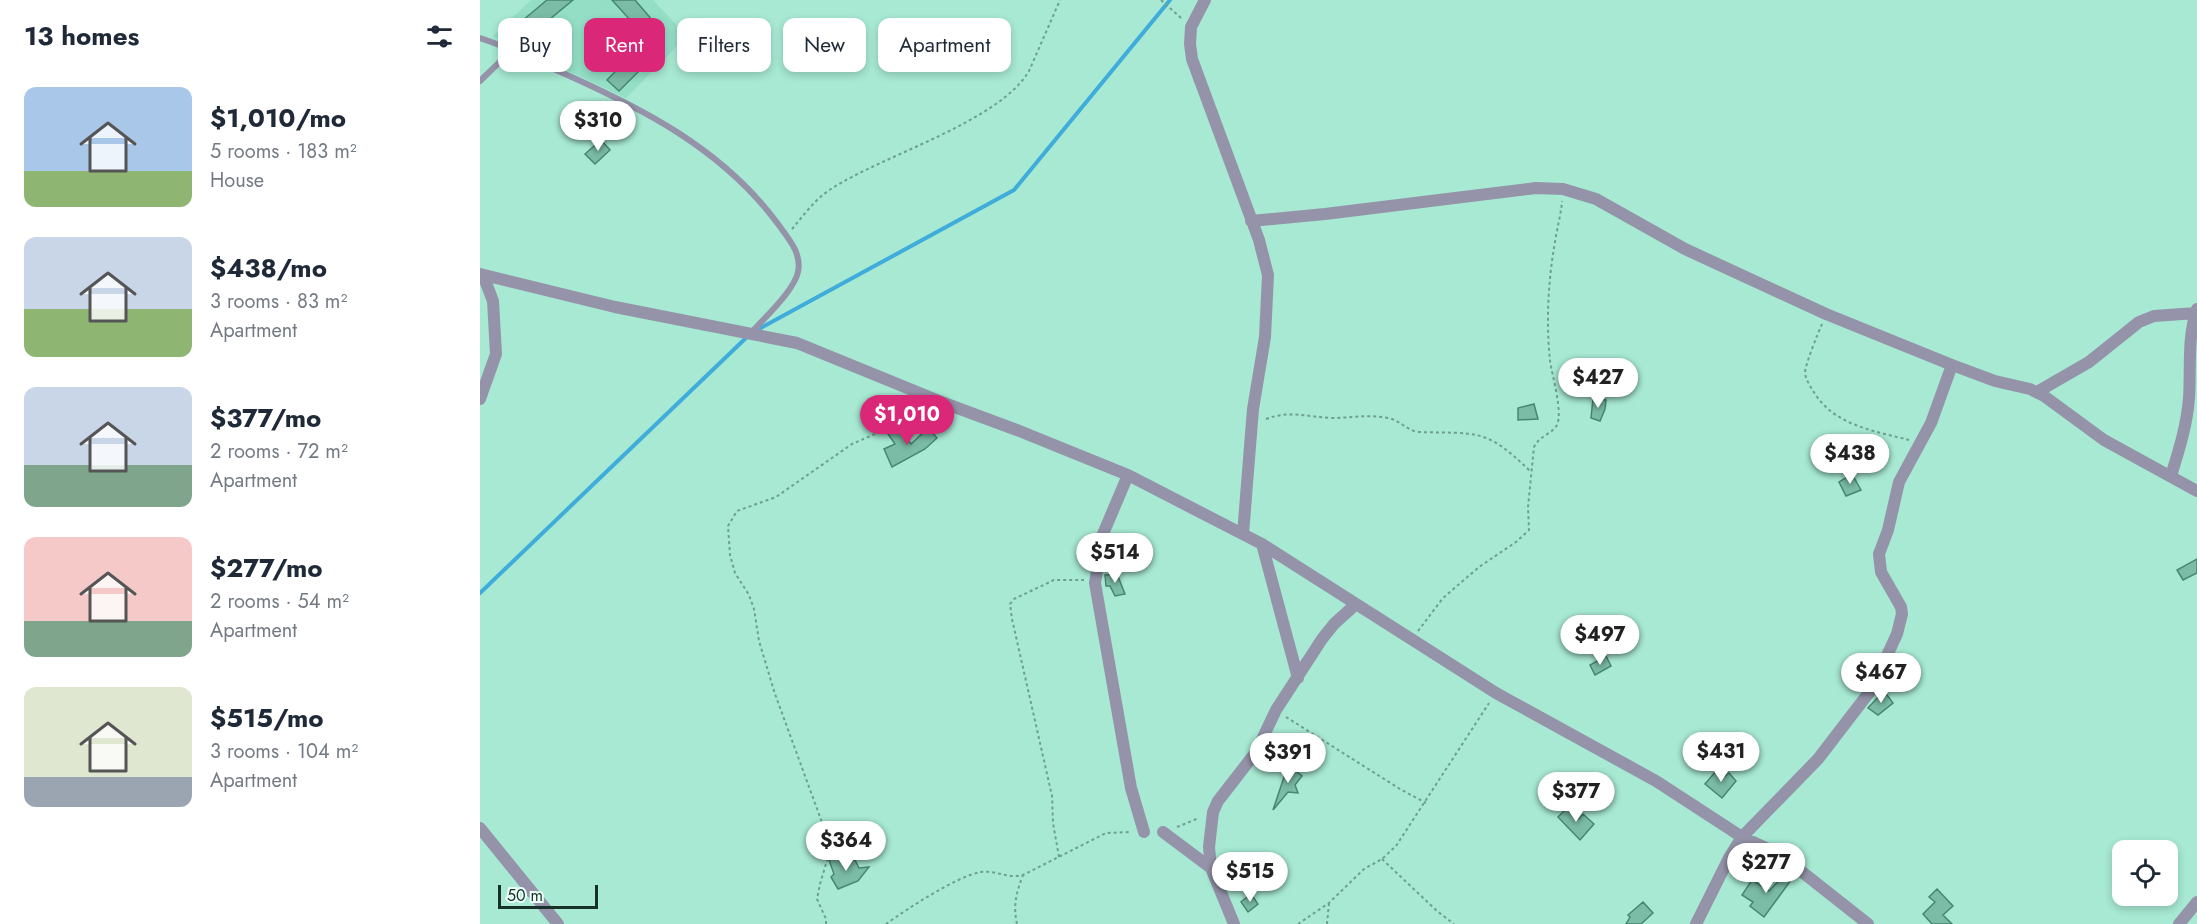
<!DOCTYPE html>
<html lang="en">
<head>
<meta charset="utf-8">
<style>
  body { margin:0; font-family:Jost,sans-serif; background:#f6f6f7; color:#1f2937; height:100vh; display:flex; flex-direction:column; font-size:22px; white-space:nowrap }
  * { box-sizing:border-box; margin:0 }
  p { font-size:20px; color:#747a83 }
  .icon { flex:none; width:33px; height:33px; fill:none; stroke:currentColor; stroke-width:2; stroke-linecap:round; stroke-linejoin:round }
  .map { position:relative; flex:1; overflow:hidden }
  .details { display:flex; flex-direction:column; background:#fff; width:480px }
  .details>* { flex:none }
  .top-card { position:absolute; left:18px; top:18px; width:570px; height:54px; display:flex; gap:12px }
  .fabs { position:absolute; left:1632px; top:840px; display:grid; gap:12px }
  .fabs a { display:grid; place-items:center; width:66px; height:66px; border-radius:12px; background:#fff; box-shadow:0 3px 9px #0003; font-size:30px }
  .scale { position:absolute; left:18px; bottom:15px; width:100px; box-sizing:border-box; padding-left:6px; border:3px solid #173129; border-top:0; font-size:16px; line-height:21px; white-space:nowrap; color:#173129; -webkit-text-stroke:4px #ecfff7; paint-order:stroke }
  .price { position:absolute; translate:-50% -51px; padding:0 14px; border-radius:21px; background:#fff; color:#222; font-size:20px; line-height:39px; filter:drop-shadow(0 2px 3px #0008) }
  .price::after { content:''; position:absolute; left:50%; top:36px; width:18px; height:14px; margin-left:-9px; background:inherit; clip-path:polygon(0 0,100% 0,50% 100%) }
  .price.on { background:#db2777; color:#fff }
  ul { padding:0; list-style:none }
  li { display:flex; align-items:center; gap:18px; height:150px; padding:0 24px }
  li span { display:grid; place-items:center; flex:none; width:168px; height:120px; border-radius:12px; color:#555 }
  li>.icon { margin-inline-start:auto }
  span .icon { width:72px; height:72px; fill:#fffc; stroke-width:1 }
  li b { font-size:26px }
  h2 { display:flex; justify-content:space-between; align-items:center; height:72px; padding:0 24px; font-size:26px }
  .chip { padding:0 21px; border-radius:12px; background:#fff; box-shadow:0 3px 9px #0003; font-size:21px; line-height:54px }
  .chip.on { background:#db2777; color:#fff }
  main { display:flex; flex:1; min-height:0 }
  .map>svg:first-child { display:block }
  .built { fill:#93dec5 }
  .lines { fill:none; stroke-linecap:round; stroke-linejoin:round }
  .stream { stroke:#40acdb; stroke-width:4 }
  .building { fill:#7bbca6; stroke:#478772; stroke-width:1.5 }
  .path { stroke:#6ea08f; stroke-width:2; stroke-dasharray:3 3; stroke-linecap:butt }
  .service { stroke:#9593a9; stroke-width:6 }
  .minor { stroke:#9593a9; stroke-width:12 }
</style>
</head>
<body>
<main>
<section class="details">
<h2>13 homes<svg class="icon" aria-label="filters" viewBox="0 0 24 24"><path d="M4 7h16M4 17h16"/><circle cx="9" cy="7" r="2"/><circle cx="15" cy="17" r="2"/></svg></h2>
<ul>
<li><span style="background:linear-gradient(#a9c7e8 70%,#8fb573 0)"><svg class="icon" aria-label="home" viewBox="0 0 24 24"><path d="M3 11l9-7 9 7M6 9v11h12V9"/></svg></span><div><b>$1,010/mo</b><p>5 rooms · 183 m²</p><p>House</p></div></li>
<li><span style="background:linear-gradient(#c9d6e8 60%,#8fb573 0)"><svg class="icon" aria-label="home" viewBox="0 0 24 24"><path d="M3 11l9-7 9 7M6 9v11h12V9"/></svg></span><div><b>$438/mo</b><p>3 rooms · 83 m²</p><p>Apartment</p></div></li>
<li><span style="background:linear-gradient(#c9d6e8 65%,#7fa58c 0)"><svg class="icon" aria-label="home" viewBox="0 0 24 24"><path d="M3 11l9-7 9 7M6 9v11h12V9"/></svg></span><div><b>$377/mo</b><p>2 rooms · 72 m²</p><p>Apartment</p></div></li>
<li><span style="background:linear-gradient(#f6c9c9 70%,#7fa58c 0)"><svg class="icon" aria-label="home" viewBox="0 0 24 24"><path d="M3 11l9-7 9 7M6 9v11h12V9"/></svg></span><div><b>$277/mo</b><p>2 rooms · 54 m²</p><p>Apartment</p></div></li>
<li><span style="background:linear-gradient(#dfe7d0 75%,#9aa5b1 0)"><svg class="icon" aria-label="home" viewBox="0 0 24 24"><path d="M3 11l9-7 9 7M6 9v11h12V9"/></svg></span><div><b>$515/mo</b><p>3 rooms · 104 m²</p><p>Apartment</p></div></li>
</ul>
</section>
<div class="map">
<svg width="1717" height="924" viewBox="0 0 1717 924">
  <rect width="100%" height="100%" fill="#a7e9d2"/>
  <path class="built" d="M51 0H173L207 36 146 98 13 36Z"/>
  <g class="lines">
    <path class="stream" d="M277 330 534 190 690 0
      M0 593 268 336"/>
  </g>
  <path class="building" d="M67 0H93L41 43 30 31Z
    M132 0H155L173 21 161 32Z
    M169 37 181 49 139 91 127 80Z
    M121 140 130 150 115 164 105 154Z
    M1113 399 1126 400 1125 409 1120 421 1111 418Z
    M1054 404 1058 419 1038 420V408Z
    M419 427 431 444 448 428 457 438 445 449 412 467 404 449 415 444 408 434Z
    M1372 474 1381 490 1366 496 1359 482Z
    M1717 559V573L1703 580 1697 570Z
    M637 574 645 594 635 596 630 586H626L625 575Z
    M1126 656 1131 666 1115 675 1110 665Z
    M1404 691 1413 703 1398 715 1388 708Z
    M808 765 822 776 815 785 818 793 808 792 793 810Z
    M1237 770 1245 776 1249 773 1256 781 1242 798 1225 784Z
    M1087 808 1099 819 1103 814 1114 824 1100 840 1078 817Z
    M359 857 361 861 371 859 375 860 379 868 389 867 378 881 358 889 351 877 354 874 349 860Z
    M1308 871 1314 876 1284 917 1270 906 1273 902 1262 895 1272 880 1289 891Z
    M1457 889 1473 906 1463 915 1472 924H1452L1443 914 1455 902 1449 897Z
    M771 894 778 904 768 912 761 902Z
    M1163 902 1173 913 1161 924H1146L1150 917 1148 915Z"/>
  <g class="lines">
    <path class="path" d="M681 0 702 19
      M312 229C324 215 335 199 351 189 403 155 519 122 549 71L580 0
      M1342 324C1338 333 1325 365 1325 373 1326 381 1331 387 1335 394 1356 426 1395 431 1429 440
      M786 419C810 410 827 417 852 418 871 418 889 414 908 418 920 420 926 430 938 432 997 434 1005 427 1050 471
      M938 631 963 598 999 567 1036 542 1049 530 1048 507 1054 447C1059 436 1072 434 1077 425 1083 412 1072 375 1070 361 1066 322 1068 281 1075 242 1077 228 1081 215 1082 201
      M806 717 920 789 946 803
      M697 827 719 818
      M579 857 573 823 572 796 532 619 530 604 534 599 574 580H604
      M902 859 957 911 974 924
      M346 924V919L337 899 340 884 351 847 295 694 279 641 274 609 269 595 255 573 250 555 248 526 257 511 296 497 372 444 448 411
      M406 924C427 909 477 876 501 872 516 870 528 879 543 875L626 833 650 832
      M537 924C533 906 536 893 543 875
      M818 924 849 903 884 869 902 859 916 846 1009 703
      M847 924 849 903"/>
    <path class="service" d="M0 38C26 46 51 59 76 70 160 107 242 148 298 224 308 238 322 253 318 272 314 291 284 318 271 333
      M0 81 31 51"/>
    <path class="minor" d="M725 0 711 27 710 44 712 59 779 240 788 275 785 337 773 409 763 534
      M771 221 845 214 1056 188 1083 189 1116 199 1205 249 1346 314 1472 365 1515 381 1550 389 1564 396 1624 440 1717 491
      M0 274 135 307 317 343 464 403 537 430 648 475 782 544 1016 693 1176 781 1262 837 1288 849 1312 864 1388 924
      M1557 392 1609 362 1659 322 1674 316 1716 313
      M0 399 16 354 13 301 3 275
      M648 475 623 534 615 583 651 788 664 832
      M1691 476C1699 450 1707 425 1709 398 1711 368 1707 338 1717 309
      M782 544 818 678
      M0 828 78 924
      M683 832 731 868
      M754 924 731 868 729 847 733 812 738 801 776 752 796 710 842 639 854 624 876 604
      M1216 924 1249 858 1262 837 1338 759 1391 690 1417 634 1422 614 1421 607 1401 572 1399 554 1408 530 1419 482 1451 423 1472 365
      M1699 924 1717 902"/>
  </g>
</svg>
<div class="fabs">
<a><svg class="icon" aria-label="locate" viewBox="0 0 24 24"><circle cx="12" cy="12" r="6"/><path d="M12 2v4M12 18v4M2 12h4M18 12h4"/></svg></a>
</div>
<div class="scale">50 m</div>
<b class="price" style="left:118px;top:152px">$310</b>
<b class="price" style="left:1118px;top:409px">$427</b>
<b class="price on" style="left:427px;top:446px">$1,010</b>
<b class="price" style="left:1370px;top:485px">$438</b>
<b class="price" style="left:635px;top:584px">$514</b>
<b class="price" style="left:1120px;top:666px">$497</b>
<b class="price" style="left:1401px;top:704px">$467</b>
<b class="price" style="left:1241px;top:783px">$431</b>
<b class="price" style="left:808px;top:784px">$391</b>
<b class="price" style="left:1096px;top:823px">$377</b>
<b class="price" style="left:366px;top:872px">$364</b>
<b class="price" style="left:1286px;top:894px">$277</b>
<b class="price" style="left:770px;top:903px">$515</b>
<div class="top-card">
<a class="chip">Buy</a>
<a class="chip on">Rent</a>
<a class="chip">Filters</a>
<a class="chip">New</a>
<a class="chip">Apartment</a>
</div>
</div>
</main>
</body>
</html>
